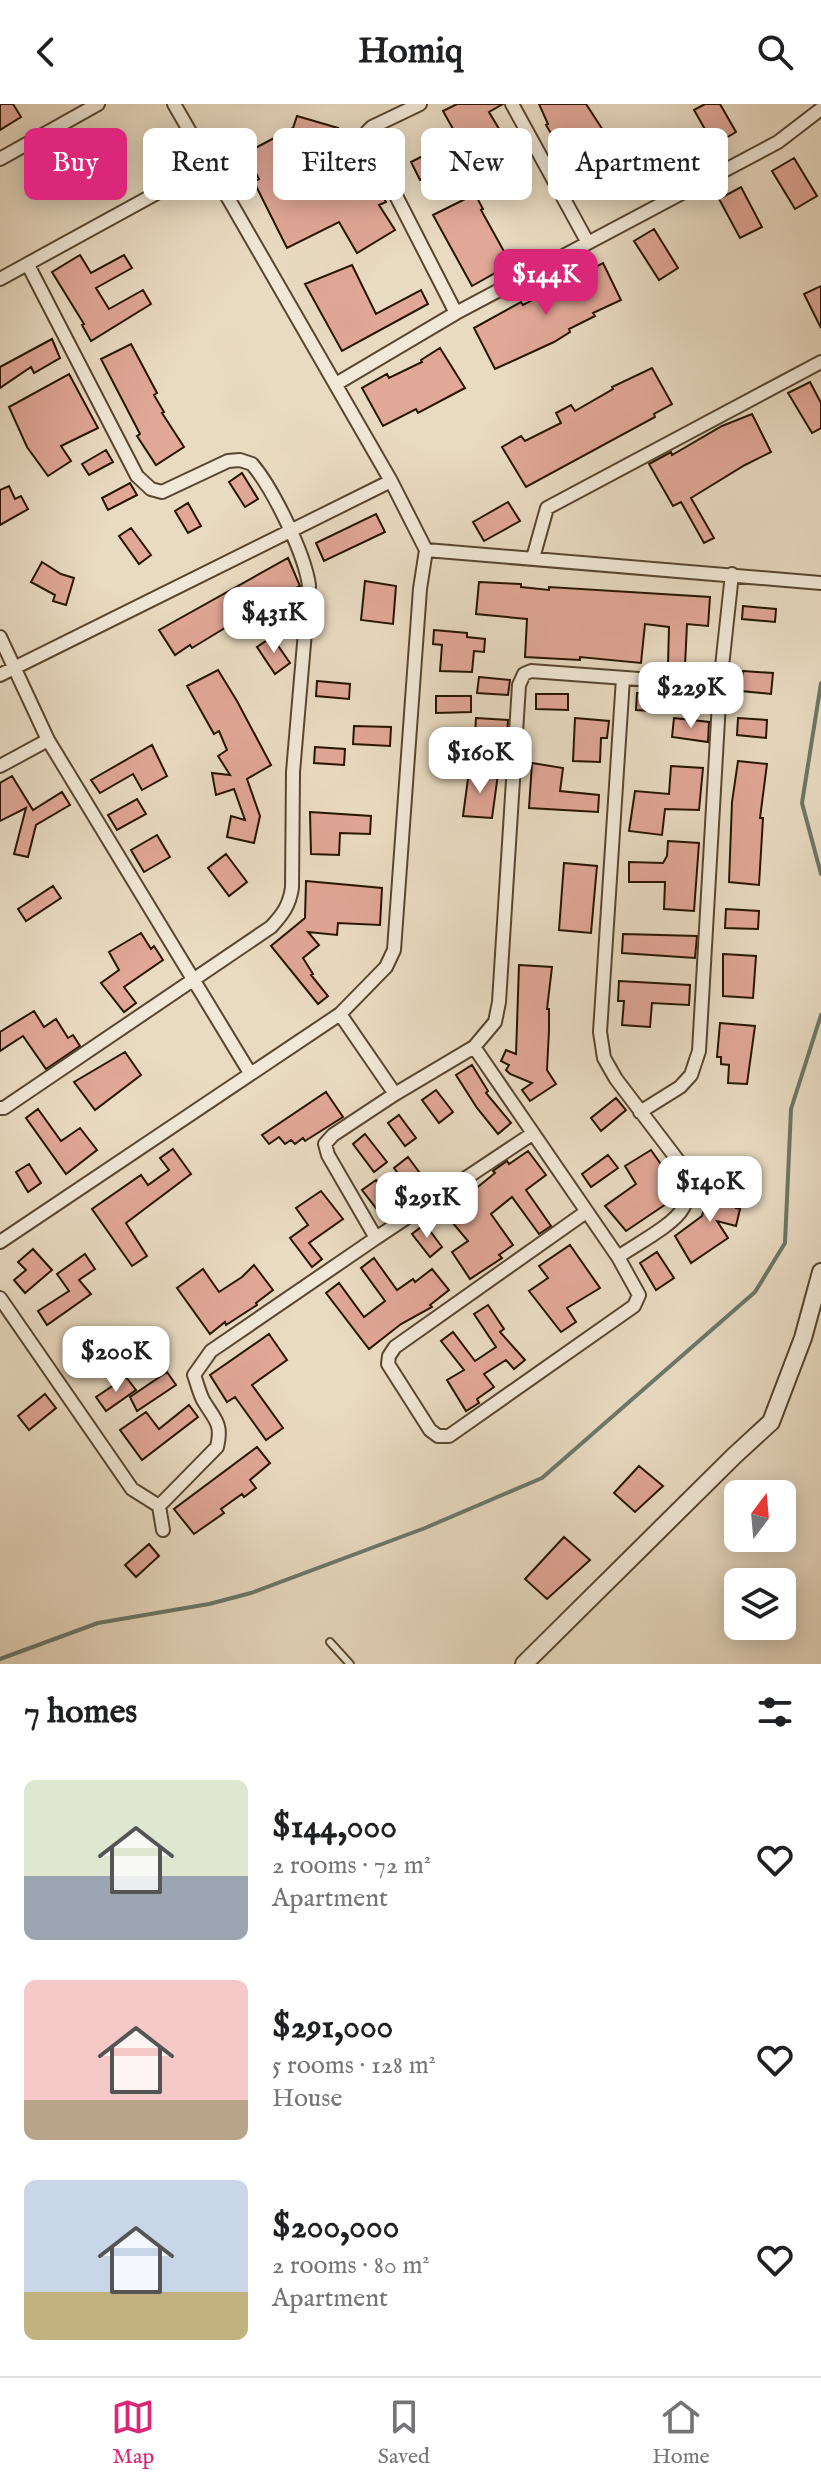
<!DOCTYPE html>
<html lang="en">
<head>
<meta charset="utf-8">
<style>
  body { margin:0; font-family:"IM FELL English",serif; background:#f6f6f6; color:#202124; height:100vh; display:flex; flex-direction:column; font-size:30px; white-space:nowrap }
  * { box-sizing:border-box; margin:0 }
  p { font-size:26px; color:#757577 }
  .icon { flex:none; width:44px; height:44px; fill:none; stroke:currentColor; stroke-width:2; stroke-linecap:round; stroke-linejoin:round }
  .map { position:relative; height:1560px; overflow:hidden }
  .side { display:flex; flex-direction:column; background:#fff; flex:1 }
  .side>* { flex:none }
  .banner { position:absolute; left:24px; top:24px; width:774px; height:72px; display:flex; gap:16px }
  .needle { width:52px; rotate:16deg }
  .buttons { position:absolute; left:724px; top:1376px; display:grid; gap:16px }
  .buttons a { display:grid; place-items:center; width:72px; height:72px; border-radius:12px; background:#fff; box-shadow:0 4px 20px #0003; font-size:40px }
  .price { position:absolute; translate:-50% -68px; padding:0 18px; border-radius:16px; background:#fff; color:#222; font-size:26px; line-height:52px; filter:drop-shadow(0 2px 4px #0008) }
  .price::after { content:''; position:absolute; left:50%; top:48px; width:24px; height:18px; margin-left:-12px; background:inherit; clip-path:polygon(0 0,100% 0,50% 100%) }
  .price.active { background:#db2777; color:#fff }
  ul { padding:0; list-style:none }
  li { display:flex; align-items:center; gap:24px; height:200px; padding:0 24px }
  li span { display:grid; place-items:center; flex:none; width:224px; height:160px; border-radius:12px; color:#555 }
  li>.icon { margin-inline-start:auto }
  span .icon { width:96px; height:96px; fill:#fffc; stroke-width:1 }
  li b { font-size:34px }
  h2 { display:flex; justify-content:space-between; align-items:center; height:96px; padding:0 24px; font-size:34px }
  .pill { padding:0 28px; border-radius:12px; background:#fff; box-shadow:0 4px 20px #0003; font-size:28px; line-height:72px }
  .pill.active { background:#db2777; color:#fff }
  header { display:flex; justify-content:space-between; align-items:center; height:104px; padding:0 24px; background:#fff; font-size:36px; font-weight:700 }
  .tabs { display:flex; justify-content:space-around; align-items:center; height:112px; border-top:2px solid #e0e0e0; background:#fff; font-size:22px; color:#757577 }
  .tabs a { display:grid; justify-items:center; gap:4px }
  .tabs .active { color:#db2777 }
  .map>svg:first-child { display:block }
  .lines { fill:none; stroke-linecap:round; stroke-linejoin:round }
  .stream { stroke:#6b7869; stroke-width:4 }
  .building { fill:#e1a797; stroke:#271400; stroke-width:2 }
  .service-casing { stroke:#584630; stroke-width:10 }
  .minor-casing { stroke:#584630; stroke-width:16 }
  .tertiary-casing { stroke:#584630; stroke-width:20 }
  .service { stroke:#f1e8d7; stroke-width:6 }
  .minor { stroke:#f1e8d7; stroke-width:12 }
  .tertiary { stroke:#f1e8d7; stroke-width:16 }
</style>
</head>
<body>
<header><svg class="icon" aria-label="back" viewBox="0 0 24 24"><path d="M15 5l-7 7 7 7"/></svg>Homiq<svg class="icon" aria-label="search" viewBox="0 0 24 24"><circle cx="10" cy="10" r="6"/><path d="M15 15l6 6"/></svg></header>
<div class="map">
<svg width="821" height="1560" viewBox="0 0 821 1560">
  <rect width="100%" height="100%" fill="#e9dbc2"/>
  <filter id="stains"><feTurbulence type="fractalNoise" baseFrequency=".0025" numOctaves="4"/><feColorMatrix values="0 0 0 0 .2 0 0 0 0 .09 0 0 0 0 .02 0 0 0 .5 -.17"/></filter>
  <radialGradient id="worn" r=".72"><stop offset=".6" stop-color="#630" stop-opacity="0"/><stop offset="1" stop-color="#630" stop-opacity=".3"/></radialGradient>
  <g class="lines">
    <path class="stream" d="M821 579 802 699 821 770
      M0 1555 98 1519 209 1500 251 1489 425 1424 542 1374 755 1188 785 1139 791 1005 821 911"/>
  </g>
  <path class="building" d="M0 0H13L21 13 0 26Z
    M457 0H503L489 8 517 55 478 76 465 53 420 76 411 58 458 34 443 7Z
    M539 0H586L612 40 564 64 556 48 561 46 546 21 548 20Z
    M705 0H720L736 28 714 41 694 6Z
    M297 12 338 24 332 45 319 41 317 46 286 37 312 85 361 54 386 98 379 101 395 126 357 149 339 118 287 144 254 78 259 75 246 49 293 24Z
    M657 29 679 71 646 88 624 47Z
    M794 54 817 92 795 105 772 67Z
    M741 83 762 123 740 134 719 95Z
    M475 90 483 105 481 106 511 160 472 182 433 111Z
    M654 125 678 164 659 176 634 137Z
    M80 151 91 169 124 151 132 164 96 184 109 205 143 186 151 200 91 237 82 221 84 220 52 168Z
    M603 159 621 196 593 209 595 212 569 225 570 228 554 238 495 265 474 224 521 198 523 201Z
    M352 161 376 210 421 186 428 200 342 247 305 180Z
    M821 182V224L804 190Z
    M52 235 60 254 34 269 31 263 0 284V263Z
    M131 240 157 289 154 291 164 308 162 309 184 343 156 361 137 332 140 330 101 255Z
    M440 244 465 284 418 309 416 305 383 322 362 284 387 270 389 274 422 258 421 256Z
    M652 264 672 300 654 310 655 313 526 383 502 343 521 332 525 337 561 319 556 309 571 301 575 307 613 285 612 283Z
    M69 270 98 324 61 342 71 357 48 372 27 343 9 303Z
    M810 278 821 299V324L812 329 788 289Z
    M752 310 771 348 745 361 691 394 714 434 704 439 681 398 673 402 649 360 671 348 672 351 722 322Z
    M106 346 113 358 89 371 82 360Z
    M242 369 258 395 245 403 229 378Z
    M130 379 137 391 108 406 102 394Z
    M9 382 15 395 21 392 28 405 0 421V386Z
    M508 398 520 417 484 437 473 418Z
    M188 399 201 422 188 429 175 407Z
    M376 410 385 428 324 457 316 439Z
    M131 424 151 451 139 460 119 432Z
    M288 454 300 482 258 505 260 509 245 516 243 513 192 544 190 541 175 551 159 526Z
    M42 458 61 470 74 474 66 501 53 497 55 491 31 478Z
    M365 477 396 482 393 520 361 516Z
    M479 478 521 480V483L549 486V483L710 493 708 522 687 520 685 562 668 561 669 523 645 520 641 559 580 553V556L525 553 527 515 476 510Z
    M743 502 776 505 775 518 742 515Z
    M434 526 467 529V533L485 535 484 548 474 547 472 568 440 567 442 541 433 540Z
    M272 533 290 559 275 570 257 543Z
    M218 566 237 597 271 661 247 675 260 712 254 739 227 733 231 712 245 716 234 685 216 691 212 669 230 671 218 652 227 646 219 627 214 630 187 582Z
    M743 567 773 569 771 590 741 587Z
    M479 573 510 576 508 591 477 589Z
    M317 577 350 580 349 595 316 592Z
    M637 589 669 590 668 608 636 606Z
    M536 590H568V606L536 605Z
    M436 592H471V608L436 609Z
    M476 614 508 616 507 631 475 630Z
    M575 614 609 617 607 634H601L600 658 573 657Z
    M674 614 709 618 708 638 672 633Z
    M738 614 767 616 766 634 737 631Z
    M354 622 391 623 390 642 353 640Z
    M435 632 470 633 468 649 435 648Z
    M152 641 167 672 142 686 133 670 100 689 91 676Z
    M315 643 345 645 344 661 314 659Z
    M738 657 767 660 760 714H763L759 781 729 778 732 698Z
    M532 659 563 664 560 687 599 691 598 708 529 704Z
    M671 662 703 664 699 706 665 705 662 731 629 727 635 687 669 690Z
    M469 667 498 670 492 714 463 712Z
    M12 672 33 706 62 688 70 701 36 721 28 753 14 750 26 704 0 717V679Z
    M137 695 146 710 117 726 108 711Z
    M310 708 371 712 370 730 340 729 339 751 311 750Z
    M157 731 170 753 144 768 131 746Z
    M668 737 699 739 694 807 664 805 665 778H629V758L663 759 667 752Z
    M226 750 247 778 229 792 208 764Z
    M564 759 597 762 591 829 559 826Z
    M306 777 382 784 380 821 338 819 337 831 308 828 319 841 303 854 313 870 311 871 328 892 318 900 271 842 305 814Z
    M53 782 61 794 26 817 18 805Z
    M726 805 759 807 758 825 725 824Z
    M141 829 151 845 154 842 163 856 124 883 136 899 124 908 101 879 119 866 109 848Z
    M623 830 697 832 695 854 622 849Z
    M723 850 756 852 753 894 723 892Z
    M519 861 552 863 547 905H549V926L547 966 556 980 530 997 522 986 532 979 510 970 506 966 509 961 501 957 506 946 516 950Z
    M619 877 690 881 689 901 652 899 650 923 622 921 624 897H618Z
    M34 907 44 923 56 915 68 934 73 931 80 942 46 965 23 932 0 947V928Z
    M720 919 755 922 747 980 728 979 729 961 721 960V953H717Z
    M125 948 141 971 95 1006 74 978Z
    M472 961 488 987 486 989 511 1019 498 1030 477 1004 456 971Z
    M436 986 453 1008 439 1019 422 996Z
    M326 988 343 1013 305 1037 303 1034 295 1040 291 1036 285 1040 279 1033 269 1040 262 1031Z
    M616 994 626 1006 601 1027 591 1014Z
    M38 1005 61 1037 80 1024 97 1046 66 1070 26 1014Z
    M399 1011 416 1034 405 1042 388 1019Z
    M365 1030 387 1058 374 1068 353 1040Z
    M173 1045 191 1070 126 1119 147 1152 132 1162 92 1105 141 1071 148 1081 169 1066 160 1054Z
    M651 1046 679 1086 678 1092 626 1127 605 1102 636 1080 625 1062Z
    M528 1047 546 1071 526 1086 551 1122 539 1130 512 1093 491 1110 513 1141 499 1151 502 1154 470 1175 452 1148 468 1137 441 1105 454 1095 455 1097 479 1082 495 1069 493 1067 507 1057 509 1060Z
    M608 1051 618 1064 591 1083 582 1070Z
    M408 1053 425 1076 411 1087 394 1064Z
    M29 1060 41 1079 28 1088 16 1068Z
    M376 1076 393 1097 379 1108 362 1086Z
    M712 1081 740 1087 736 1104 740 1105 736 1122 717 1117 728 1134 691 1159 675 1132 702 1112 706 1097H709Z
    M321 1087 343 1115 309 1139 322 1155 312 1163 290 1134 308 1121 296 1104Z
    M425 1120 442 1143 430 1153 412 1130Z
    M570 1141 600 1184 567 1204 576 1218 561 1228 529 1187 548 1174 539 1162Z
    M33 1145 52 1166 25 1189 14 1176 26 1166 18 1158Z
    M657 1148 674 1174 656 1186 640 1159Z
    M85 1150 95 1165 79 1176 91 1190 47 1221 38 1207 69 1187 57 1170Z
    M374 1154 397 1186 413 1175 415 1178 432 1165 449 1186 430 1201 432 1203 401 1220 369 1245 326 1189 339 1179 364 1213 385 1197 361 1164Z
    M254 1161 273 1186 256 1199 257 1201 226 1221 225 1218 210 1230 177 1184 203 1165 219 1188 242 1173Z
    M488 1201 504 1225 500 1228 525 1256 514 1265 506 1256 484 1270 494 1283 477 1295 479 1299 466 1307 447 1276 464 1266 441 1237 453 1228 475 1257 496 1243 474 1210Z
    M269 1230 287 1256 252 1281 283 1324 266 1336 235 1293 227 1298 210 1271Z
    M167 1268 176 1281 137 1307 130 1293Z
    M126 1273 136 1286 106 1307 96 1293Z
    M45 1290 56 1304 29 1326 18 1312Z
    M189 1301 198 1313 142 1356 120 1326 146 1308 159 1325Z
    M257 1343 270 1359 250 1376 256 1384 244 1393 242 1390 221 1405 224 1409 194 1430 174 1405Z
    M639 1362 663 1382 635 1408 614 1389Z
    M564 1433 590 1456 547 1495 525 1475Z
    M149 1440 159 1452 136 1473 125 1461Z"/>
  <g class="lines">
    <defs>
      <path id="service" d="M330 1538 350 1560"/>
      <path id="minor" d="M174 0 391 377 426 446 821 479
        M420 0 372 23 367 28V35L456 209
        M512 0 588 139
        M0 55 98 0
        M0 175 208 61
        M336 280 456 209 778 38 821 5
        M533 454 547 404 821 258
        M0 533 48 636 250 969
        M0 571 391 377
        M0 662 48 636
        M340 910 395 990
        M474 943 618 1153 639 1191 634 1202 449 1332H438L430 1326 388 1260 389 1252 395 1243 586 1108
        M0 1004H4L271 823C283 810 289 802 292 784L293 668 309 481C304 448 273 385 252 360L240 356 228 357 162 388 151 385 137 372 28 161
        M640 1008 680 983 691 971 699 947 720 581 732 470
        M376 1134 532 1030
        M0 1138 340 910 386 863 394 846 420 485 426 446
        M618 1153C635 1141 674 1121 683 1104 690 1092 688 1079 686 1067L616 975 604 954 600 928 623 574
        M0 1194 132 1385 159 1402 163 1426
        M159 1402 217 1343C223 1319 214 1315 203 1296 199 1288 197 1279 194 1271L211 1247 376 1134 328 1051 325 1040 333 1031 395 990 474 943 495 918 499 898 519 581 524 570 531 567 720 581"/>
      <path id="tertiary" d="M524 1560 734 1352 771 1318 803 1234 821 1168"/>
    </defs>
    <use href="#service" class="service-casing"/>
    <use href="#minor" class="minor-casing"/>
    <use href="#tertiary" class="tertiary-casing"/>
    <use href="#service" class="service"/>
    <use href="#minor" class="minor"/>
    <use href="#tertiary" class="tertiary"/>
  </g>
  <rect width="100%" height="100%" filter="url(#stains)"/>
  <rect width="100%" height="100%" fill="url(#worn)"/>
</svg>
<div class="buttons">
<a><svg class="needle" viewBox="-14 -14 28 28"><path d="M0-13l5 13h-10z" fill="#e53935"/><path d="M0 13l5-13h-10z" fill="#757577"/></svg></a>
<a><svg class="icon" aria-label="layers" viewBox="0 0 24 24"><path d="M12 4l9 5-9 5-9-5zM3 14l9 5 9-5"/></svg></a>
</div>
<b class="price active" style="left:546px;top:213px">$144K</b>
<b class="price" style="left:274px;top:551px">$431K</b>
<b class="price" style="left:691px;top:626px">$229K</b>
<b class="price" style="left:480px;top:691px">$160K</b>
<b class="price" style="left:710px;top:1120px">$140K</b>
<b class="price" style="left:427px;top:1136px">$291K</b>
<b class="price" style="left:116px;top:1290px">$200K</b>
<div class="banner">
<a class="pill active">Buy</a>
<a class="pill">Rent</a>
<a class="pill">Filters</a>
<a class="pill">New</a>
<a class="pill">Apartment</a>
</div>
</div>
<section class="side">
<h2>7 homes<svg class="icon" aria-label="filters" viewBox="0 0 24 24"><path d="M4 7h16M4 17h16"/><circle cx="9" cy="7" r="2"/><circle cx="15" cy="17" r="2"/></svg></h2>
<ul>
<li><span style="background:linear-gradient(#dfe7d0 60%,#9aa5b1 0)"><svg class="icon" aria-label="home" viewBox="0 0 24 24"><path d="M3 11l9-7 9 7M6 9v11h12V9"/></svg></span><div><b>$144,000</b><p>2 rooms · 72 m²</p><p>Apartment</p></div><svg class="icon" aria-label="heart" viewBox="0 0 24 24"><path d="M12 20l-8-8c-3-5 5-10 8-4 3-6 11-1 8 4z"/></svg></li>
<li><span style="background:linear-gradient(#f6c9c9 75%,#b9a48a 0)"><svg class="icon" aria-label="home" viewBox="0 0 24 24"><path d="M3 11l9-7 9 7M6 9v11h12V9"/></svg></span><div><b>$291,000</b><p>5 rooms · 128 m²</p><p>House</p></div><svg class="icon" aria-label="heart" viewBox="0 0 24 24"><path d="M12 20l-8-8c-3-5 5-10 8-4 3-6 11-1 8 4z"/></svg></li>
<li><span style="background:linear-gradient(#c9d6e8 70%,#c2b280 0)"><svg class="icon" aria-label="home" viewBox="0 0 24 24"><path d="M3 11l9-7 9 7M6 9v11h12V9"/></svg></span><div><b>$200,000</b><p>2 rooms · 80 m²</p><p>Apartment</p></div><svg class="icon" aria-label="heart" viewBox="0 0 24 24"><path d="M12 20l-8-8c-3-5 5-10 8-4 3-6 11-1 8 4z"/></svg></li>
</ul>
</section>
<nav class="tabs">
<a class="active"><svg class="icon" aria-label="map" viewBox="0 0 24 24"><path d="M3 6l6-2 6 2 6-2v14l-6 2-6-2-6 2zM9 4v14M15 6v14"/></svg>Map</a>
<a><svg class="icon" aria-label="saved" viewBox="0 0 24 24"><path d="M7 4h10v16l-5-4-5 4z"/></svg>Saved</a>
<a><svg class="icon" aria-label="home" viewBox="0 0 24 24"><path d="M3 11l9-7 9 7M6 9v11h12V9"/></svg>Home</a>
</nav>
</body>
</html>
